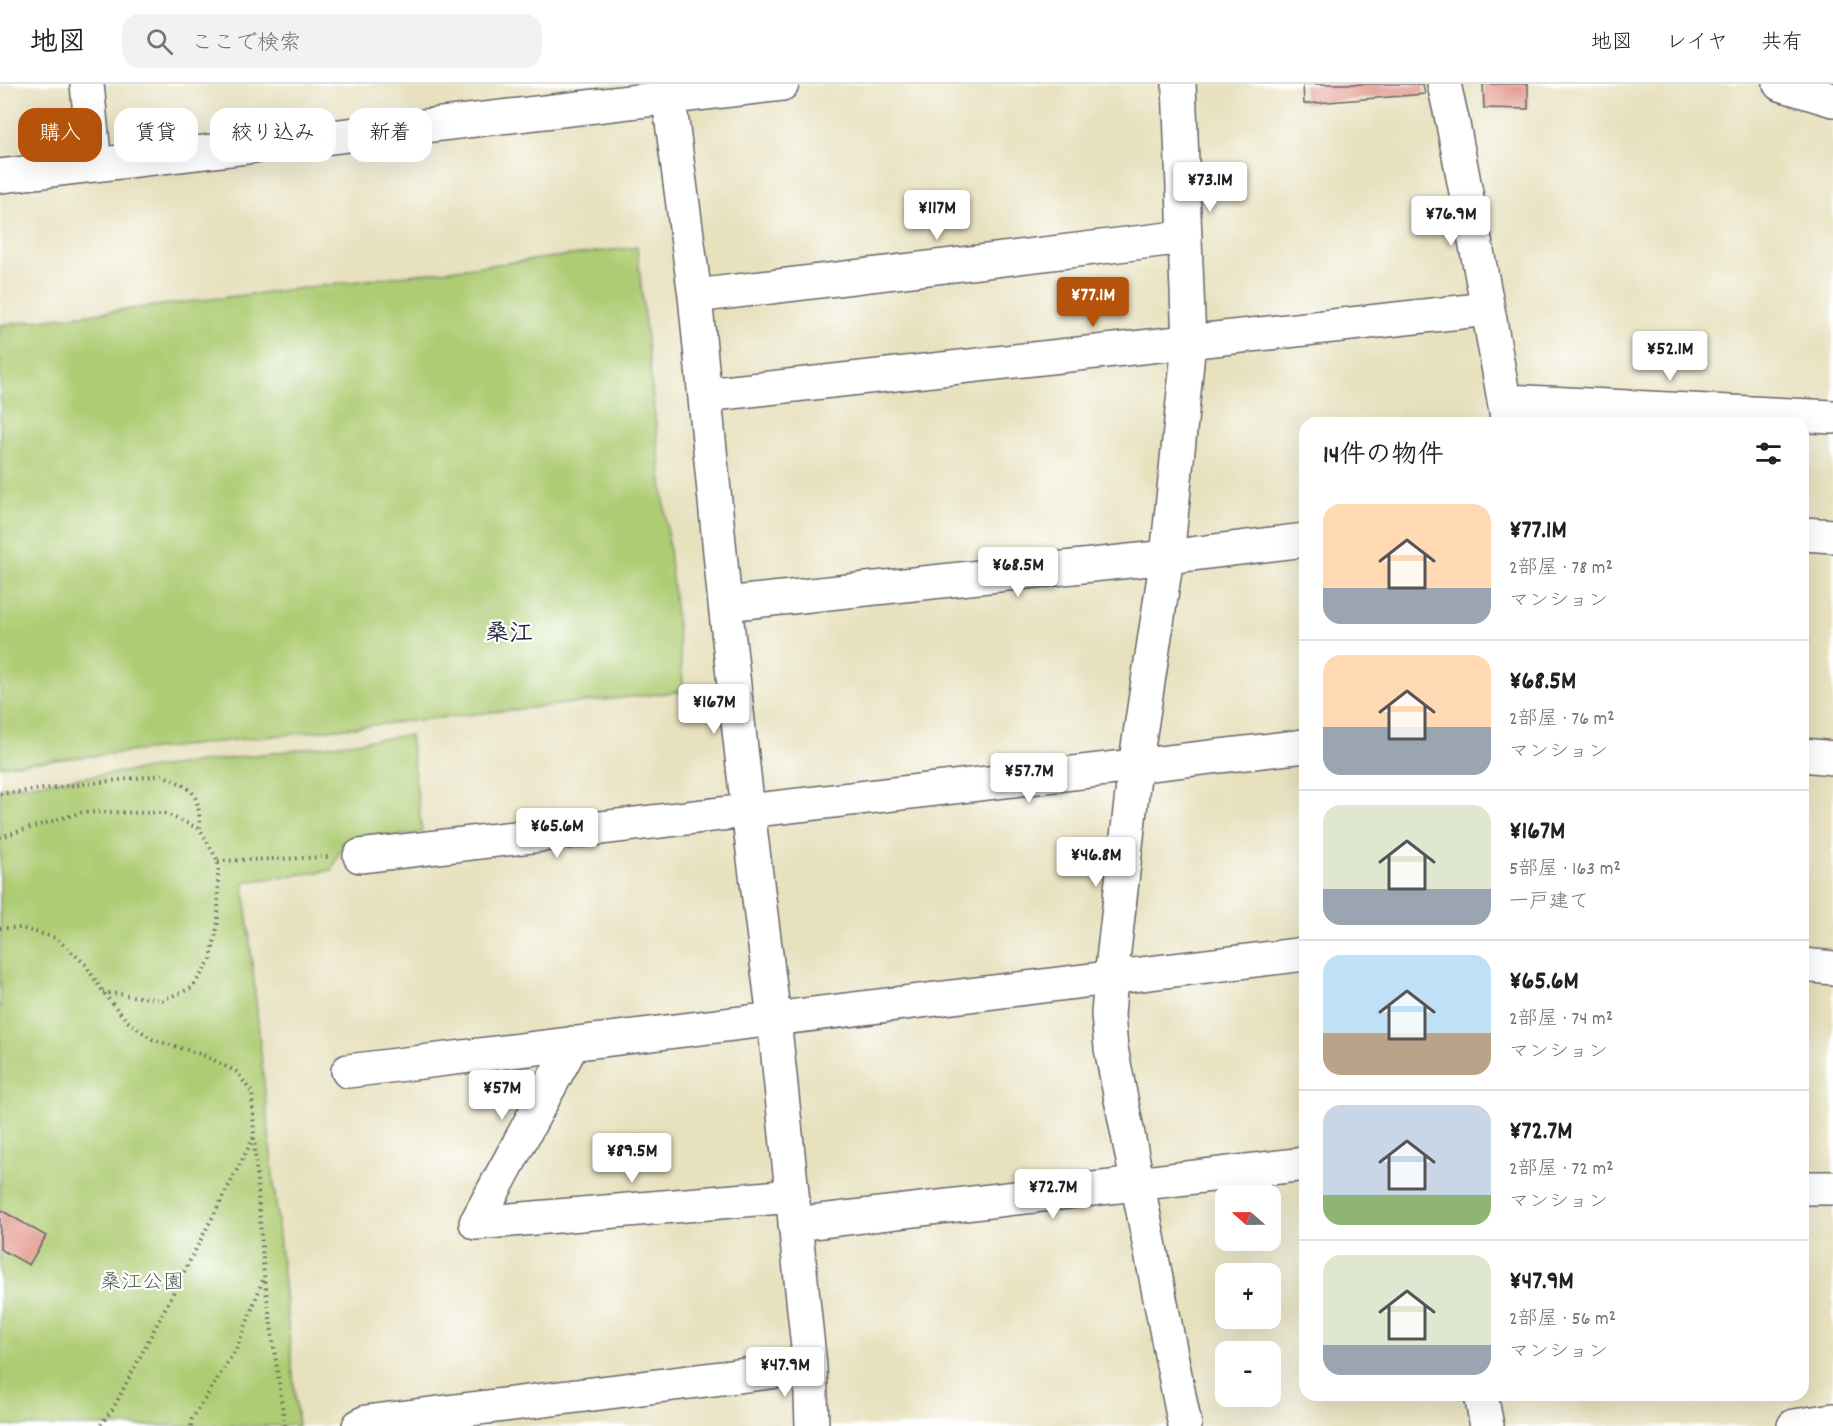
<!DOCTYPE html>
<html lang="ja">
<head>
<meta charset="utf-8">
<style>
  body { margin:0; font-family:Dekko,"Klee One",sans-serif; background:#f2f2f2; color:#222; height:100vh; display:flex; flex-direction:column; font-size:22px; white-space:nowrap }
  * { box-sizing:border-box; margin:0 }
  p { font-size:20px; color:#767676 }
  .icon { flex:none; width:33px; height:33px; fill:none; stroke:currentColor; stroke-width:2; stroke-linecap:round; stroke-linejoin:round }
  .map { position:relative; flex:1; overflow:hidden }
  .sheet { position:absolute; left:1299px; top:333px; width:510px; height:984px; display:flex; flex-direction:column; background:#fff; border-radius:18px; box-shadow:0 6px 24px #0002 }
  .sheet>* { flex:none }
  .hud { position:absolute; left:18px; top:24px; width:570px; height:54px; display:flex; gap:12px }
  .needle { width:39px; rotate:290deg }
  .fabs { position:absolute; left:1215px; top:1101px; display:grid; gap:12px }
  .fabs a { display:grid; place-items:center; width:66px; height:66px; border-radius:12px; background:#fff; box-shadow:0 6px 24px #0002; font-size:30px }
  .price { position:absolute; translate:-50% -51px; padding:0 14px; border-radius:6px; background:#fff; color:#222; font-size:20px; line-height:39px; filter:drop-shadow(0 2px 3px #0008) }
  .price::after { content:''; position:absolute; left:50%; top:36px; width:18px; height:14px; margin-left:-9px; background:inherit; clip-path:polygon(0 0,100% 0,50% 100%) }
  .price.on { background:#b45309; color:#fff }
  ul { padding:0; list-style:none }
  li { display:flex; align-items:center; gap:18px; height:150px; padding:0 24px }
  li+li { border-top:2px solid #e0e0e0 }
  li span { display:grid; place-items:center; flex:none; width:168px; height:120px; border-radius:18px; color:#555 }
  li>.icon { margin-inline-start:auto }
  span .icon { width:72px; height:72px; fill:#fffc; stroke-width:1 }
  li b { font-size:26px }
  h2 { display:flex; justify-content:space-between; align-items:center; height:72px; padding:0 24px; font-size:26px }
  .chip { padding:0 21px; border-radius:18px; background:#fff; box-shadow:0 6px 24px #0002; font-size:21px; line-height:54px }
  .chip.on { background:#b45309; color:#fff }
  header { display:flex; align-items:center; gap:36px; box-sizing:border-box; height:84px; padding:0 30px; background:#fff; border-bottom:2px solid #e0e0e0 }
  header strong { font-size:28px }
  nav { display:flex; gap:33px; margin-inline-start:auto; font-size:21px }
  .search { width:420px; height:54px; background:#f2f2f2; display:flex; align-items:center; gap:15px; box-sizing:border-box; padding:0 21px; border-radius:18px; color:#767676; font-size:22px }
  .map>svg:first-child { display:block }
  .green { fill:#aecc73; stroke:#687757; stroke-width:1.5 }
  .building { fill:#e19386 }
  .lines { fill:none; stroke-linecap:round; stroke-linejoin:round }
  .minor-casing { stroke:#676569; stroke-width:36 }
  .path { stroke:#676569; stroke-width:4; stroke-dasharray:1.5 4.5; stroke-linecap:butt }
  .minor { stroke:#fff; stroke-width:33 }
  .labels { text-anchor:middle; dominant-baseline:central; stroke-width:4.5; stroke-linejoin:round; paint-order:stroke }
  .park-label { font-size:21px; fill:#535e4f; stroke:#fff }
  .quarter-label { font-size:24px; font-weight:bold; fill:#22223b; stroke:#fff }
</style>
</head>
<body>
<header>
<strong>地図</strong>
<div class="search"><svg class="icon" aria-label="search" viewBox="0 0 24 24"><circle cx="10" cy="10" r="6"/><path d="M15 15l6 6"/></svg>ここで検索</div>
<nav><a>地図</a><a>レイヤ</a><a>共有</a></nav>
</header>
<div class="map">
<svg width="1833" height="1342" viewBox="0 0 1833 1342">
  <rect width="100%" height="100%" fill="#fff"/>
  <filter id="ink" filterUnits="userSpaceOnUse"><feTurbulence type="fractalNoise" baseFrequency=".0167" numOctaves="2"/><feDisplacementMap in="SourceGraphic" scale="12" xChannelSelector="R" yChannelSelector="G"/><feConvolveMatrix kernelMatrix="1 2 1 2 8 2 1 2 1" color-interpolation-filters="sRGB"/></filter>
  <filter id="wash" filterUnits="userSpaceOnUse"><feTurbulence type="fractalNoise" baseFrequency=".008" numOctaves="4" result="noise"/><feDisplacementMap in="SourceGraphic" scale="24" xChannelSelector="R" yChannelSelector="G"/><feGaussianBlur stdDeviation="1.35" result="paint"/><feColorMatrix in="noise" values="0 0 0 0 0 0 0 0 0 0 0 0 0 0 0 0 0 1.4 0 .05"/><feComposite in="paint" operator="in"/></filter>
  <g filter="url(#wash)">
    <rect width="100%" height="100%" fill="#e7e1be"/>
    <path class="green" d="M637 163 684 607 0 682V241Z
      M410 651 422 748 343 760 332 786 244 798 298 1342H0V704Z"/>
    <g id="blocks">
      <path class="building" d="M1303 0H1423L1425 10 1304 20Z
        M1483 0H1528V25L1484 24Z
        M1 1126 46 1152 29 1181 0 1165V1128Z"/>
    </g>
  </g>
  <g filter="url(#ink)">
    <use href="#blocks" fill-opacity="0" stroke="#676569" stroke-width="1.5"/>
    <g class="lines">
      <defs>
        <path id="minor" d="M87 0 95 81
          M667 0 695 212 725 520 748 727 774 934 810 1283 812 1342
          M1179 0 1189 259 1167 473 1135 683 1111 893 1108 931 1111 964 1185 1342
          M1444 0 1453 40 1488 225 1508 339
          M1780 0 1833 16
          M0 92 782 0
          M695 212 1185 153
          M705 311 1488 225
          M1505 317 1833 333
          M1803 450 1833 452
          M725 520 1167 473 1305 456
          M1803 671 1833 674
          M360 772 1305 662
          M1803 881 1833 884
          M348 987 1305 870
          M1803 1104H1833
          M476 1139 792 1112
          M476 1139 573 959
          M795 1140 1305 1080
          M1481 1311 1487 1342
          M359 1342 366 1338 810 1283
          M1794 1342 1833 1336"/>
      </defs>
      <use href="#minor" class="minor-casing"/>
      <path class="path" d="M0 710 162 691C196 706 198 708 200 744
        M0 753 82 728 164 729 200 745 218 777V838L211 875 192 904 162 916 103 908
        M218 777 328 773
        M0 844H21L56 854 85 880 103 908 127 937 152 955 203 971 237 988 252 1009 254 1053 114 1323 100 1342
        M254 1054 264 1191 285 1342
        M191 1342 192 1335 238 1262 264 1193"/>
      <use href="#minor" class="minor"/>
    </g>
  </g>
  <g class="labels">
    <g class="park-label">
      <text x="142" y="1200">桑江公園</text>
    </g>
    <g class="quarter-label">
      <text x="509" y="551">桑江</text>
    </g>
  </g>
</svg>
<div class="fabs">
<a><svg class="needle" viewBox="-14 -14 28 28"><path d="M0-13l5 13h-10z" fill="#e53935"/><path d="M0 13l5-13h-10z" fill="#767676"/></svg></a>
<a>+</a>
<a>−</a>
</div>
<b class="price" style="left:1210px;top:129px">¥73.1M</b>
<b class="price" style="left:937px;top:157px">¥117M</b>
<b class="price" style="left:1451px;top:163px">¥76.9M</b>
<b class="price on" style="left:1093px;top:244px">¥77.1M</b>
<b class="price" style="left:1670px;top:298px">¥52.1M</b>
<b class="price" style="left:1018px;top:514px">¥68.5M</b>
<b class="price" style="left:714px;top:651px">¥167M</b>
<b class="price" style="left:1029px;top:720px">¥57.7M</b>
<b class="price" style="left:557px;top:775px">¥65.6M</b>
<b class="price" style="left:1096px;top:804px">¥46.8M</b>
<b class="price" style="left:502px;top:1037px">¥57M</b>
<b class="price" style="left:632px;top:1100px">¥89.5M</b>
<b class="price" style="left:1053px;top:1136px">¥72.7M</b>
<b class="price" style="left:785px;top:1314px">¥47.9M</b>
<div class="hud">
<a class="chip on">購入</a>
<a class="chip">賃貸</a>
<a class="chip">絞り込み</a>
<a class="chip">新着</a>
</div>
<section class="sheet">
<h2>14件の物件<svg class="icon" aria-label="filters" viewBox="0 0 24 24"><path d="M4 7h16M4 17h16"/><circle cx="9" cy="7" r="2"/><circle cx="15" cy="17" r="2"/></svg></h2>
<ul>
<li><span style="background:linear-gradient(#ffd9b3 70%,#9aa5b1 0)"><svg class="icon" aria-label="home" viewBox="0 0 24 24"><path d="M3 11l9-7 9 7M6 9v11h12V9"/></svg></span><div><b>¥77.1M</b><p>2部屋 · 78 m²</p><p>マンション</p></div></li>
<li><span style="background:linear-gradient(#ffd9b3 60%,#9aa5b1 0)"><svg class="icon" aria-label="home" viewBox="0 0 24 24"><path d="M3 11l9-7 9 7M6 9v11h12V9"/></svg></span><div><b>¥68.5M</b><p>2部屋 · 76 m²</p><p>マンション</p></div></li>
<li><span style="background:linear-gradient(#dfe7d0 70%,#9aa5b1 0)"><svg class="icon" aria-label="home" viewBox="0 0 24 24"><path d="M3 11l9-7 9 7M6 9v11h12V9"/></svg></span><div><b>¥167M</b><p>5部屋 · 163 m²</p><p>一戸建て</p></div></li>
<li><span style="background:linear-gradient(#bfe0f5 65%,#b9a48a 0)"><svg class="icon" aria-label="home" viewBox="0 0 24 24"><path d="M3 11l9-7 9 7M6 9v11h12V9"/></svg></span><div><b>¥65.6M</b><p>2部屋 · 74 m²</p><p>マンション</p></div></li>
<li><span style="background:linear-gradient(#c9d6e8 75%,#8fb573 0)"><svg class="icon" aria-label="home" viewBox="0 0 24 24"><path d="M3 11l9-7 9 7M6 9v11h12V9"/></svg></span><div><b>¥72.7M</b><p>2部屋 · 72 m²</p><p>マンション</p></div></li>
<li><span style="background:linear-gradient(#dfe7d0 75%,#9aa5b1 0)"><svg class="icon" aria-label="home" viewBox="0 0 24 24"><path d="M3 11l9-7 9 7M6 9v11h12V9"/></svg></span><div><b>¥47.9M</b><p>2部屋 · 56 m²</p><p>マンション</p></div></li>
</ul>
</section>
</div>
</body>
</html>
